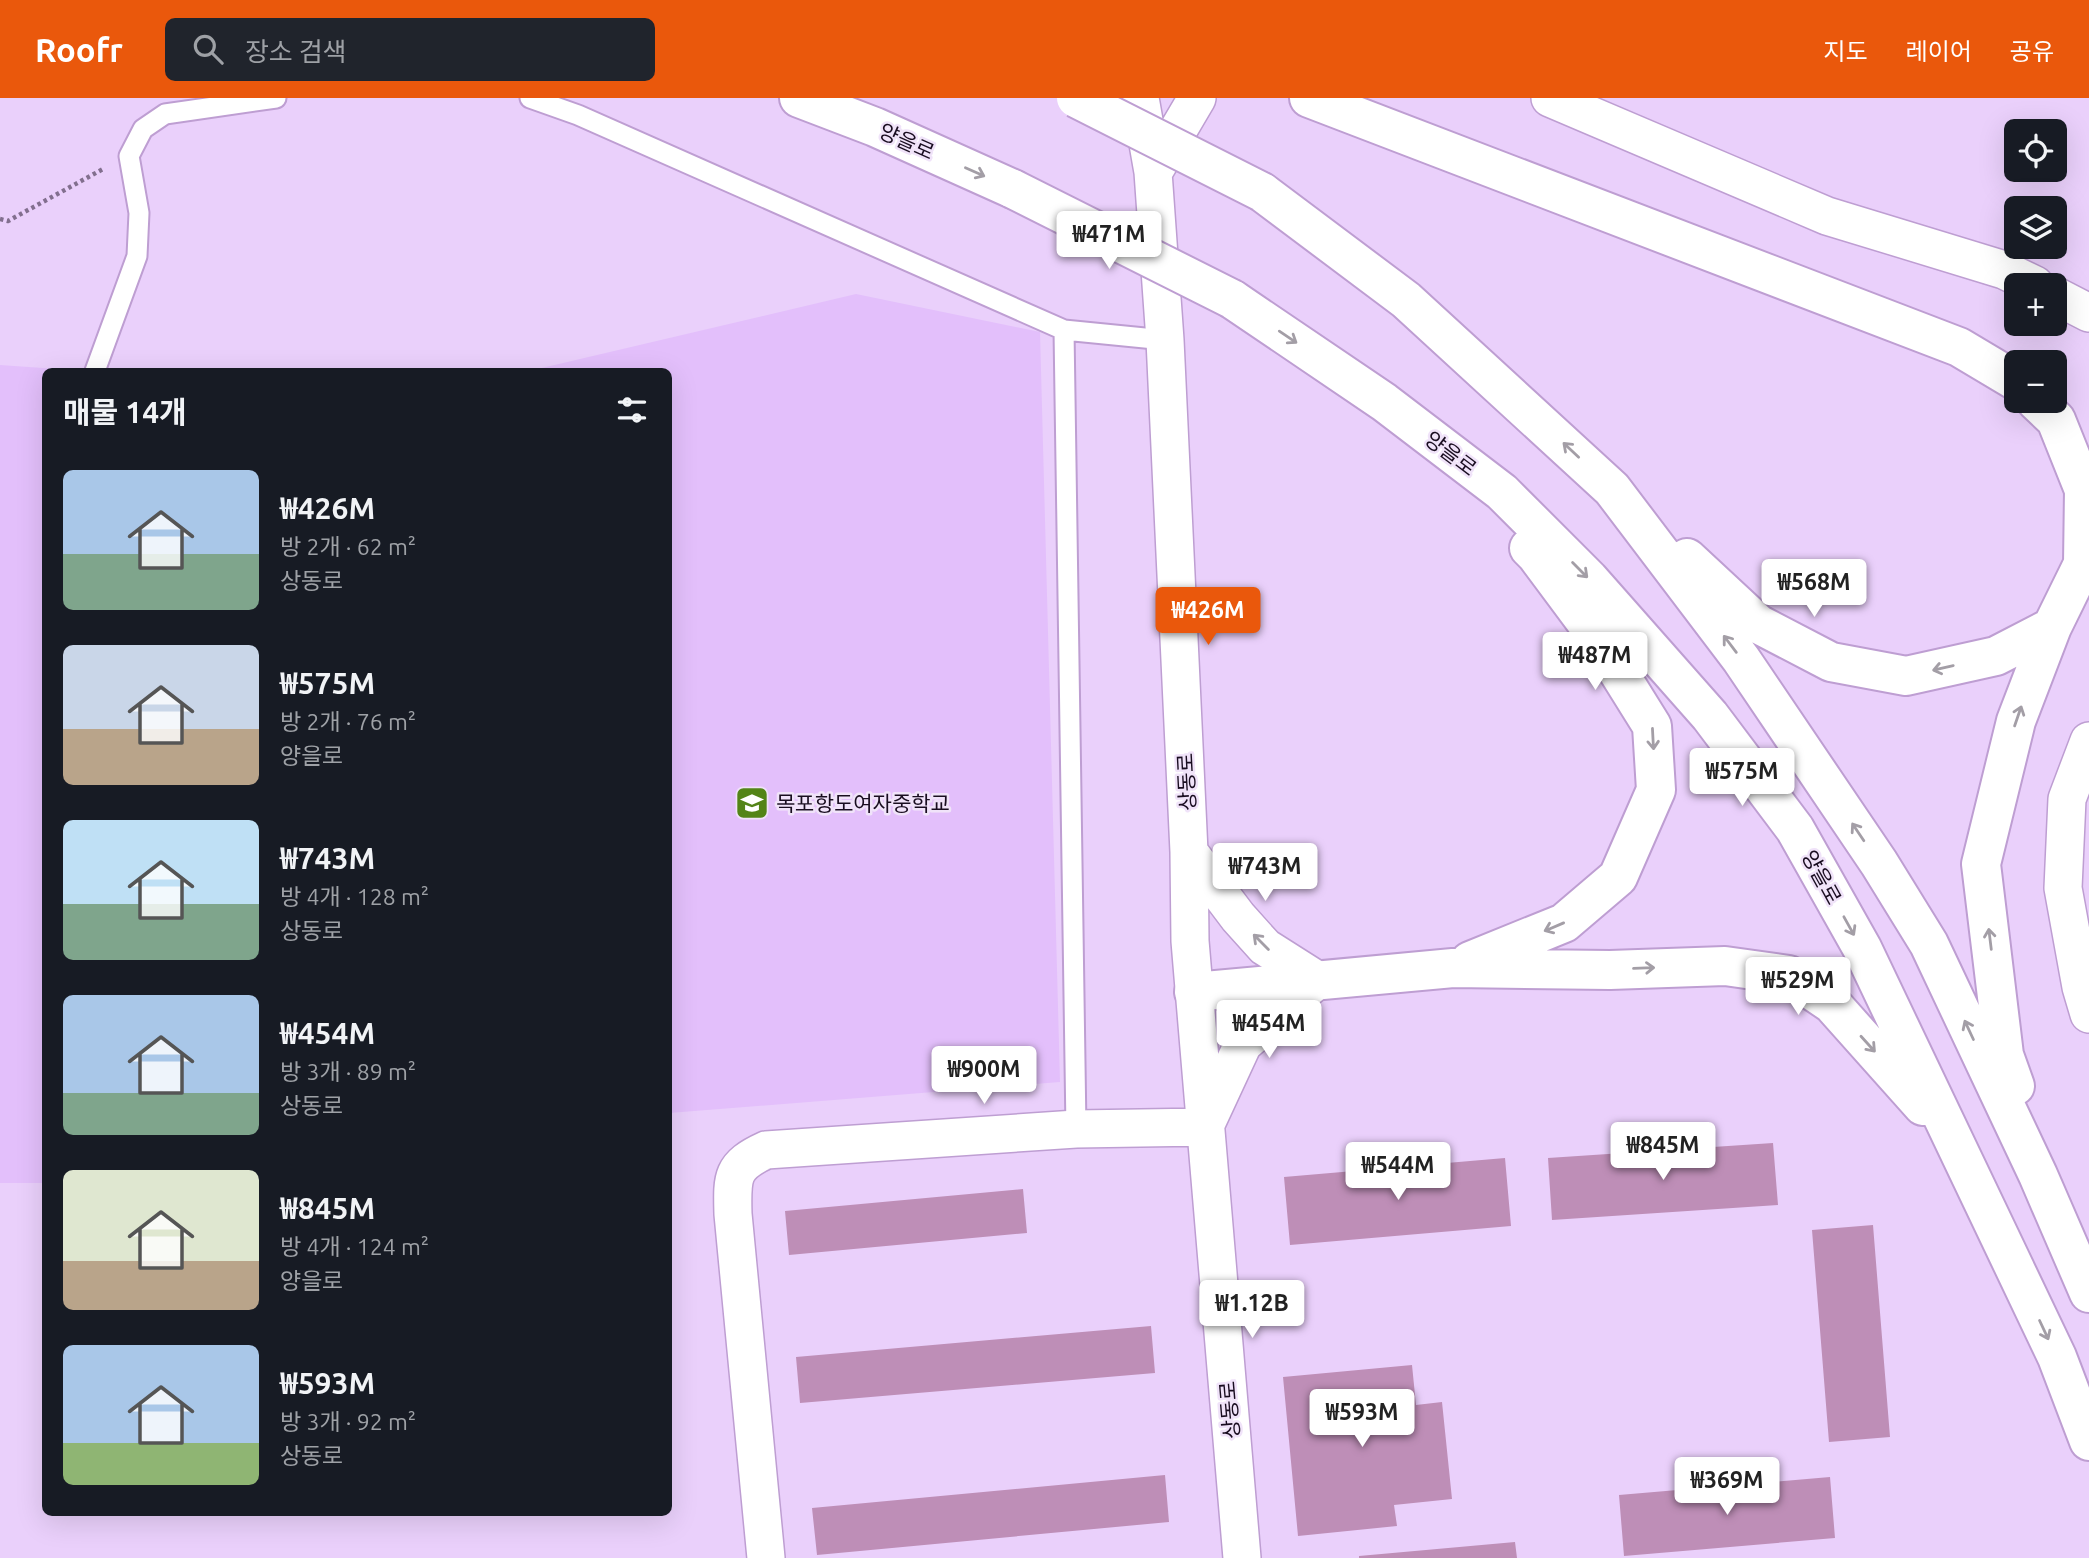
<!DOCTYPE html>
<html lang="ko">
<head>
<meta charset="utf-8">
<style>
  body { margin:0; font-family:Ubuntu,"Noto Sans KR",sans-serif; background:#20242c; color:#f1f3f6; height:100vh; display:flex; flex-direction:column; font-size:26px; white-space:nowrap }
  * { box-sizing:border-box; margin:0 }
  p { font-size:23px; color:#9ea1a6 }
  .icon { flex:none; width:38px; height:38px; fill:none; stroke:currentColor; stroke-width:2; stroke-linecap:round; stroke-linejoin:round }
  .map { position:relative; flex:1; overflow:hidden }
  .sheet { position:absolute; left:42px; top:270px; width:630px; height:1148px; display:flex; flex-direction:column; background:#171b24; border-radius:10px; box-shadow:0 7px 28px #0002 }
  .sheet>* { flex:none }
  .controls { position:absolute; left:2004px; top:21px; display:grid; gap:14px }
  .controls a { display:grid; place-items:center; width:63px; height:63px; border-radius:10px; background:#171b24; box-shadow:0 7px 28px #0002; font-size:35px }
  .price { position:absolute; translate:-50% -60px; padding:0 16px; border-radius:7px; background:#fff; color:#222; font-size:23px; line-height:46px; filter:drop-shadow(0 2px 4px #0008) }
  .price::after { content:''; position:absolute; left:50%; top:42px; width:21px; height:16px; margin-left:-10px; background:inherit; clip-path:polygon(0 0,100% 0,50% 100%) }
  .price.active { background:#ea580c; color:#fff }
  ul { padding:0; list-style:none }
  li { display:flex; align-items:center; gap:21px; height:175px; padding:0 21px }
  li span { display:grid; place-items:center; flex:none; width:196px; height:140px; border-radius:10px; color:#555 }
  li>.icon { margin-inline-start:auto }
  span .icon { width:84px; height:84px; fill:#fffc; stroke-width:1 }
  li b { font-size:30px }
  h2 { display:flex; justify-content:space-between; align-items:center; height:84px; padding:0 21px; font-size:30px }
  header { display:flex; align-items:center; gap:42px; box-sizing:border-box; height:98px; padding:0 35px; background:#ea580c; color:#fff }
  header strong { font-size:33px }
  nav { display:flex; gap:38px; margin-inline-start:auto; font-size:24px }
  .search { width:490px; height:63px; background:#20242c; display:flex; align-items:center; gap:18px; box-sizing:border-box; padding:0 24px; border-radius:10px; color:#9ea1a6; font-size:26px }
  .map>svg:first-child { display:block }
  .built { fill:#e3bffb }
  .building { fill:#be8eb7 }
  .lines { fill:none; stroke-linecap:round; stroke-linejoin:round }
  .lane-casing { stroke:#be9ed2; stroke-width:23 }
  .street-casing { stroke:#be9ed2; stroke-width:40 }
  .secondary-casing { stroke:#be9ed2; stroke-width:42 }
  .path { stroke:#826f8e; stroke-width:4.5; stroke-dasharray:3.5 3.5; stroke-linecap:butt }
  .lane { stroke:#fff; stroke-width:19 }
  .street { stroke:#fff; stroke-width:37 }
  .secondary { stroke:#fff; stroke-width:38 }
  .secondary-bridge-casing { stroke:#be9ed2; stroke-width:42; stroke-linecap:butt }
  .secondary-bridge { stroke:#fff; stroke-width:38 }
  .oneway { stroke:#a39ea6 }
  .labels { text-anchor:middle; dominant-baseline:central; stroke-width:5; stroke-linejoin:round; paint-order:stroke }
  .street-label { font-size:21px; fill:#190d20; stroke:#f0e3f9 }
  .poi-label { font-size:21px; fill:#190d20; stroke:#f0e3f9; text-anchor:start }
</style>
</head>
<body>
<header>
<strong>Roofr</strong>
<div class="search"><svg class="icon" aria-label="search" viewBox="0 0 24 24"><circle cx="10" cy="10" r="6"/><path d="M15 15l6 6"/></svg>장소 검색</div>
<nav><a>지도</a><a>레이어</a><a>공유</a></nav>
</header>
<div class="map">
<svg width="2089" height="1460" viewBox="0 0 2089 1460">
  <rect width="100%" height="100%" fill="#ead0fb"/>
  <path class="built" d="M856 196 1040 234 1060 984 669 1015 668 273H529Z
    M0 267 86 273H46L45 1085H0Z"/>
  <path class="building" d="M1773 1045 1778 1107 1552 1122 1548 1060Z
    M1505 1060 1511 1128 1290 1147 1284 1079Z
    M1023 1091 1027 1135 789 1157 785 1113Z
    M1873 1127 1890 1339 1829 1344 1812 1132Z
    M1151 1228 1155 1275 800 1305 796 1259Z
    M1412 1267 1416 1307 1442 1304 1452 1401 1394 1407 1397 1428 1298 1438 1283 1279Z
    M1165 1377 1169 1424 817 1457 812 1410Z
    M1830 1379 1835 1440 1624 1458 1619 1397Z
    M1515 1444 1517 1460H1359V1458Z"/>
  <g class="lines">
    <defs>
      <path id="lane" d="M530 0 578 17 1064 232 1076 1031
        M1064 232 1165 242
        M95 273 137 158 139 115 129 58 143 31 165 16 276 0"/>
      <path id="street" d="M1140 0 1153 74 1165 242 1189 754 1190 843 1242 1460
        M1550 0 1827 118 2004 172 2035 187
        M1154 73 1197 0
        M2054 197 2089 215
        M2089 643 2067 701 2063 790 2081 889 2089 916
        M1189 754 1238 819 1265 849 1317 882 1243 946 1205 1028
        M766 1460 733 1116C732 1079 731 1068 766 1052L1076 1031 1205 1029"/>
      <path id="secondary" d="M799 0 875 29 1013 91
        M1309 0 1959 249 2016 283
        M1262 94 1406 202 1612 391 1741 561 1879 765 1929 846 2038 1077 2089 1195
        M1232 201 1384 304 1502 394 1589 481 1710 618 1795 731 1862 850 2057 1259 2089 1343
        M1687 460 1758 526 1831 564 1906 578 1996 558 2052 529
        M1470 863 1564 825 1618 779 1656 692 1652 628 1594 535 1536 457 1529 450
        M1194 894 1453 870 1610 872 1725 868 1789 877 1832 906 1923 1008
        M2015 988 2004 957 1981 766 2016 623 2052 529 2083 466 2084 392 2056 322 2036 303"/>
    </defs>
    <use href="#lane" class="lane-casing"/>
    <use href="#street" class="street-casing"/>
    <use href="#secondary" class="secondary-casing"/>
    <path class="path" d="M0 121 8 123 103 71"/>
    <use href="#lane" class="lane"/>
    <use href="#street" class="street"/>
    <use href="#secondary" class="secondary"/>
    <defs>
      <path id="secondary-bridge" d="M1076 0 1262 94
        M1013 91 1232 201"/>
    </defs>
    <use href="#secondary-bridge" class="secondary-bridge-casing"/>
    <use href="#secondary-bridge" class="secondary-bridge"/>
  </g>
  <defs><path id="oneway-shaft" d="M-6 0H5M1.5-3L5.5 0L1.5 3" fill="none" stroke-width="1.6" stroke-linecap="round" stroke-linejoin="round" transform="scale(1.75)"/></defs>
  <g class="oneway">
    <use href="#oneway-shaft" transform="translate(975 74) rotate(24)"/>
    <use href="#oneway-shaft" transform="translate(1288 239) rotate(34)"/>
    <use href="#oneway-shaft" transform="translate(1571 352) rotate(-137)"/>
    <use href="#oneway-shaft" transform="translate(1580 472) rotate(45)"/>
    <use href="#oneway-shaft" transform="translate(1730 546) rotate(-127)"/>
    <use href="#oneway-shaft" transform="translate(1943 570) rotate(167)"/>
    <use href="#oneway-shaft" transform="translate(2018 618) rotate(-71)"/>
    <use href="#oneway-shaft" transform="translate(1653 641) rotate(87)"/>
    <use href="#oneway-shaft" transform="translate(1858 734) rotate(-124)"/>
    <use href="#oneway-shaft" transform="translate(1849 828) rotate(61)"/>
    <use href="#oneway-shaft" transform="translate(1554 829) rotate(157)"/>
    <use href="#oneway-shaft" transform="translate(1990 841) rotate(-97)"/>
    <use href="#oneway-shaft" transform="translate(1261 844) rotate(-135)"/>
    <use href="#oneway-shaft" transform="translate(1644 870) rotate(-2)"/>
    <use href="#oneway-shaft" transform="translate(1969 932) rotate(-115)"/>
    <use href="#oneway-shaft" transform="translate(1868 946) rotate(48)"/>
    <use href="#oneway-shaft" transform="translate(2044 1232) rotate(65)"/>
  </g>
  <defs>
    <symbol id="school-square" viewBox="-11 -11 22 22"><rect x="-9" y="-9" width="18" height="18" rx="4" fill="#538417" stroke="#f0e3f9"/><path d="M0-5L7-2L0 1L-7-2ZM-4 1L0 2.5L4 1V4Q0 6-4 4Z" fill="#fff"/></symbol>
  </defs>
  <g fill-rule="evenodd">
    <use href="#school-square" x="733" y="686" width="38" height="38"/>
  </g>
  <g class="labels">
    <g class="street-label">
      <text transform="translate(907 43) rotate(24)">양을로</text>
      <text transform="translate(1451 355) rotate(37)">양을로</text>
      <text transform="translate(1186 684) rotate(-93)">상동로</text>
      <text transform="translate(1822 779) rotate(61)">양을로</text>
      <text transform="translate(1229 1312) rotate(-95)">상동로</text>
    </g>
    <g class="poi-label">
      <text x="776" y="705">목포항도여자중학교</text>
    </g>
  </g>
</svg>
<div class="controls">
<a><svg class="icon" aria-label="locate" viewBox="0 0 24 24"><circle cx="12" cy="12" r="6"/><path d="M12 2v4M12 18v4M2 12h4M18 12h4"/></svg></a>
<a><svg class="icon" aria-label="layers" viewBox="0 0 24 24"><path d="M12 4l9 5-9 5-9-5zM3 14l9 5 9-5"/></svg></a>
<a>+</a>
<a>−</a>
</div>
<b class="price" style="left:1109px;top:173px">₩471M</b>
<b class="price" style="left:1814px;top:521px">₩568M</b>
<b class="price active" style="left:1208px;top:549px">₩426M</b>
<b class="price" style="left:1595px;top:594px">₩487M</b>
<b class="price" style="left:1742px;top:710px">₩575M</b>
<b class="price" style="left:1265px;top:805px">₩743M</b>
<b class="price" style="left:1798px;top:919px">₩529M</b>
<b class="price" style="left:1269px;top:962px">₩454M</b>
<b class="price" style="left:984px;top:1008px">₩900M</b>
<b class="price" style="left:1663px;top:1084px">₩845M</b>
<b class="price" style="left:1398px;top:1104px">₩544M</b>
<b class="price" style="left:1252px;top:1242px">₩1.12B</b>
<b class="price" style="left:1362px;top:1351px">₩593M</b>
<b class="price" style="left:1727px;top:1419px">₩369M</b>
<section class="sheet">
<h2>매물 14개<svg class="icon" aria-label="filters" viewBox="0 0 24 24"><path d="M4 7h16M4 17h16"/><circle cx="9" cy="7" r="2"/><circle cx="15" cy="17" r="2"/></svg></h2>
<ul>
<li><span style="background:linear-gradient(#a9c7e8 60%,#7fa58c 0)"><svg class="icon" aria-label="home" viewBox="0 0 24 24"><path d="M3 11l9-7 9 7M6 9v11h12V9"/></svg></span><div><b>₩426M</b><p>방 2개 · 62 m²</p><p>상동로</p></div></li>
<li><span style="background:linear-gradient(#c9d6e8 60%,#b9a48a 0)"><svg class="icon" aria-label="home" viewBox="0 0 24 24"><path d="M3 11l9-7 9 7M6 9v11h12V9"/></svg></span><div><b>₩575M</b><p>방 2개 · 76 m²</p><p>양을로</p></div></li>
<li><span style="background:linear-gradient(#bfe0f5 60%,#7fa58c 0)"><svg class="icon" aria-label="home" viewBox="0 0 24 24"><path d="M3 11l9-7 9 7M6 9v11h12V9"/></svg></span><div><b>₩743M</b><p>방 4개 · 128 m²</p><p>상동로</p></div></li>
<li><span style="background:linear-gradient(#a9c7e8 70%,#7fa58c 0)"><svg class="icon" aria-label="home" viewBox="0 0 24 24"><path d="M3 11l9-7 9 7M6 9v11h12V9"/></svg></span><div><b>₩454M</b><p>방 3개 · 89 m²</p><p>상동로</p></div></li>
<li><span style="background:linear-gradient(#dfe7d0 65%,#b9a48a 0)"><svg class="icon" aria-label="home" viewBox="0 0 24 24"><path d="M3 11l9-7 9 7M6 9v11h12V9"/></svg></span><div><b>₩845M</b><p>방 4개 · 124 m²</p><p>양을로</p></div></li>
<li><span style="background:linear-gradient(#a9c7e8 70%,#8fb573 0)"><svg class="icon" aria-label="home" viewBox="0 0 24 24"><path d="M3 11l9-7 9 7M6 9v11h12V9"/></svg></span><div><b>₩593M</b><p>방 3개 · 92 m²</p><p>상동로</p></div></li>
</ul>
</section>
</div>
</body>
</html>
